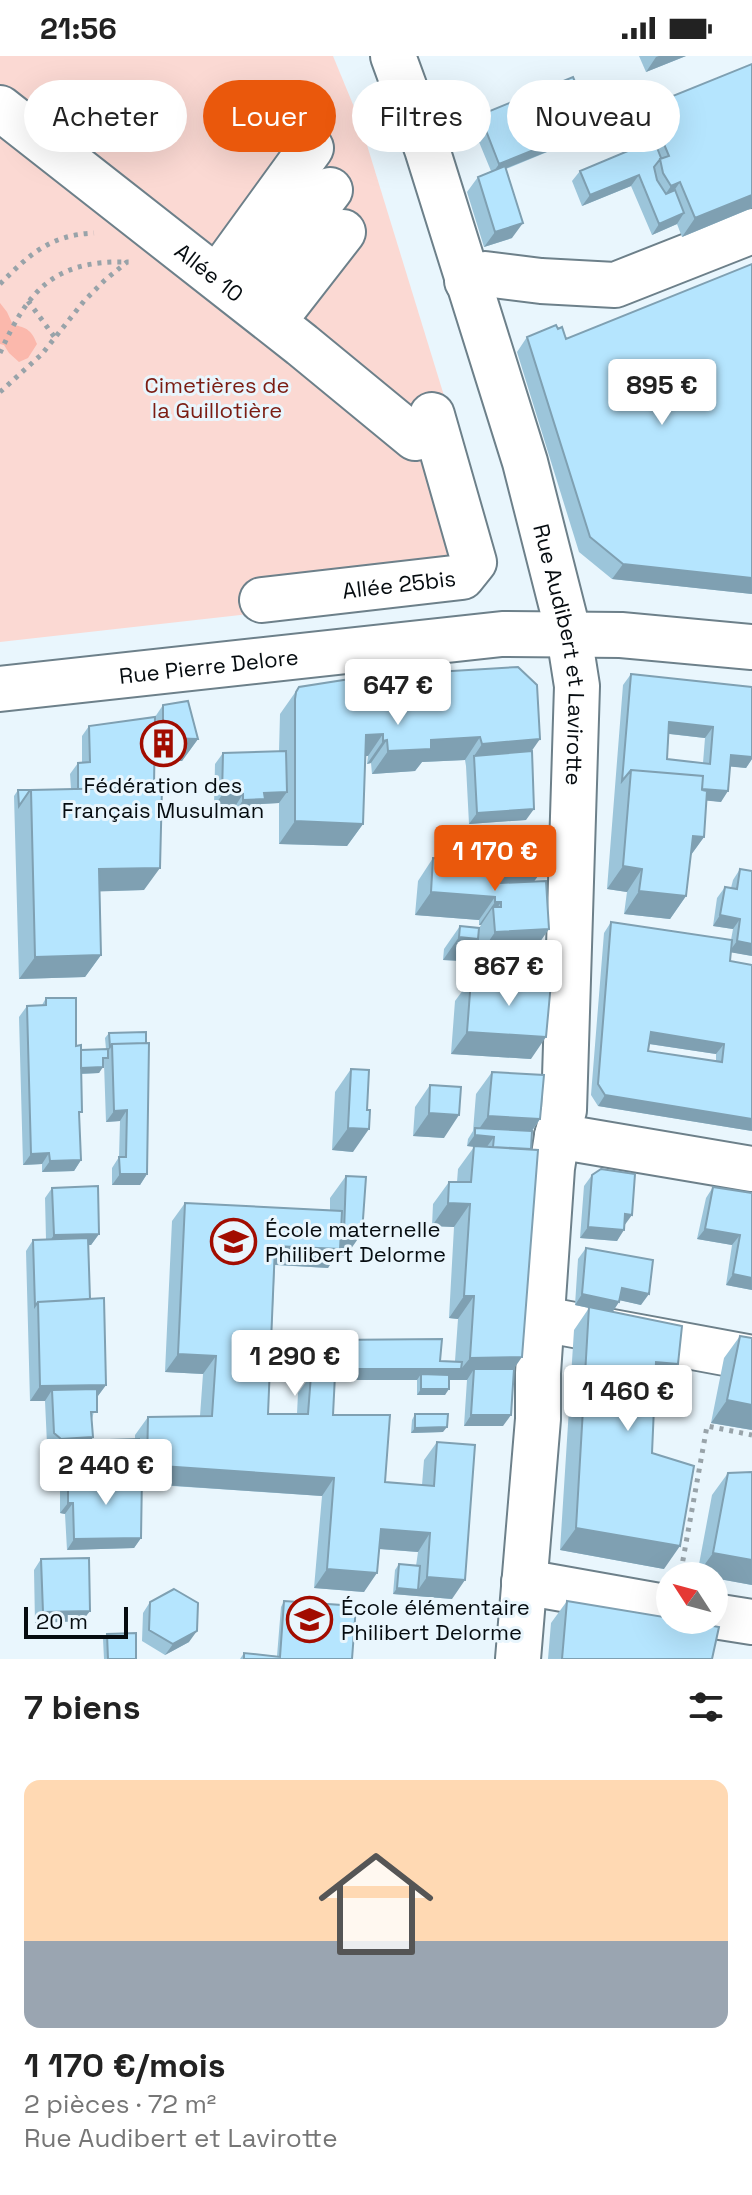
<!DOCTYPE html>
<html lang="fr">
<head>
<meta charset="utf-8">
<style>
  body { margin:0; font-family:"Space Grotesk",sans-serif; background:#f6f6f6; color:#222; height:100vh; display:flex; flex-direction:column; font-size:30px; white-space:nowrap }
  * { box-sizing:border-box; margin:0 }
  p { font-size:26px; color:#767676 }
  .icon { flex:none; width:44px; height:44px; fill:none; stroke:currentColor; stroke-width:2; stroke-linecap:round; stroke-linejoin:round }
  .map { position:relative; height:1603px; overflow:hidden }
  .details { display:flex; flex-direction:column; background:#fff; flex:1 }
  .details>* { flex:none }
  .banner { position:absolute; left:24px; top:24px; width:704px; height:72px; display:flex; gap:16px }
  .needle { width:52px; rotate:306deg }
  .buttons { position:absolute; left:656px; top:1506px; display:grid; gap:16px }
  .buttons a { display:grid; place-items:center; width:72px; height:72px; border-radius:50%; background:#fff; box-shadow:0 8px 32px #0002; font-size:40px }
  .scale { position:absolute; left:24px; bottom:20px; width:104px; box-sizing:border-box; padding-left:8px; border:4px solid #060c10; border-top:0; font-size:22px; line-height:28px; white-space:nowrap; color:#060c10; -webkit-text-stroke:6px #e9f6fd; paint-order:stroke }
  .price { position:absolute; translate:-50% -68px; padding:0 18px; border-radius:8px; background:#fff; color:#222; font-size:26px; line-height:52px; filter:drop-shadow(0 2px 4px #0008) }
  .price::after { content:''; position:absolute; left:50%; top:48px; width:24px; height:18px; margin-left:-12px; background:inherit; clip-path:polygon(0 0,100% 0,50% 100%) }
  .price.current { background:#ea580c; color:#fff }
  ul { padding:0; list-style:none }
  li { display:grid; align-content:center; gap:16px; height:424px; padding:0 24px }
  li span { display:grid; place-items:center; height:248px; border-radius:16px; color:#555 }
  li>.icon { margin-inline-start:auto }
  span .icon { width:144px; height:144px; fill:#fffc; stroke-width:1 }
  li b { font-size:34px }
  h2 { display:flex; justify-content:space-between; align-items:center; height:96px; padding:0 24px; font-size:34px }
  .tag { padding:0 28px; border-radius:36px; background:#fff; box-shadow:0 8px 32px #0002; font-size:28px; line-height:72px }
  .tag.current { background:#ea580c; color:#fff }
  .status { display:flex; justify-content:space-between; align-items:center; height:56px; padding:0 40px; background:#fff; direction:ltr }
  .status svg { height:22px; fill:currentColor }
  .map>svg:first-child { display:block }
  .green { fill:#fbd9d3 }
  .water { fill:#fbb8ac }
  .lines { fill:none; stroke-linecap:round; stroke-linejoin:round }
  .minor-casing { stroke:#6d808a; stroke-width:48 }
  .path { stroke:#98a3a9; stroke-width:5; stroke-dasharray:4 6; stroke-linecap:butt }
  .minor { stroke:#fff; stroke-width:44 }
  .wall { fill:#9cc5da; fill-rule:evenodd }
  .shaded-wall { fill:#7fa0b2 }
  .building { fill:#b5e5fe; stroke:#7fa0b2; stroke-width:2; fill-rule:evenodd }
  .labels { text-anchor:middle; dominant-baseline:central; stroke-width:6; stroke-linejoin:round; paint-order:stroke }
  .street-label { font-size:22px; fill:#060c10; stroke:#e9f6fd }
  .park-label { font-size:22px; fill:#7b1c12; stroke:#e9f6fd }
  .poi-label { font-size:22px; fill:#060c10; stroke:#e9f6fd; text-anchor:start }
</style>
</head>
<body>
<div class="status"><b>21:56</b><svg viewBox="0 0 49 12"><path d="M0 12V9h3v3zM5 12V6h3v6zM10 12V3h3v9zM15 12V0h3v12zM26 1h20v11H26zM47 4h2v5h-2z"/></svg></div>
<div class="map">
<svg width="752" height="1603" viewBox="0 0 752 1603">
  <rect width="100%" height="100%" fill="#e9f6fd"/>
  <path class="green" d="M0 0H333L359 63 496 509 479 532 0 586Z"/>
  <path class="water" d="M0 247 7 256 13 269C27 271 32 275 37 288L28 302 19 306 9 297 4 289 0 288Z"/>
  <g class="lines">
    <defs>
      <g id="minor">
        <path id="s1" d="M393 0 427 93 525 406 569 579 577 630 564 1054 557 1080 552 1112 538 1317V1363L518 1603"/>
        <path id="s2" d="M0 52 302 289 415 382"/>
        <path d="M311 92 229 205 287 248 343 176"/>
        <path d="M467 225 485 218 541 225 615 229 752 175"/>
        <path d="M259 227 330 134"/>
        <path id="s3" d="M262 544 462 521 474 506 432 359"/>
        <path id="s4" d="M0 633 502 578 621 579 752 591"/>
        <path d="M557 1080 752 1113"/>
        <path d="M542 1263 752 1302"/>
        <path d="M524 1526 670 1552"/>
        <path d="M714 1560 752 1566"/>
      </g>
    </defs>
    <use href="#minor" class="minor-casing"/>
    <path class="path" d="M0 228C30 198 50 179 94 177
      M28 245 56 283
      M0 297C28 235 53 204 127 206
      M0 336 42 298 84 245 105 224 127 206H131
      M681 1515 707 1370 752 1379"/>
    <use href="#minor" class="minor"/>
  </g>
  <path class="wall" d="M639 0H686L646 16Z
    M752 8V152L682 181 677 168 652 179 631 130 582 150 572 125 580 115 643 88 635 68 648 50Z
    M480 59 593 70 586 80 506 113 512 182 484 191 467 136 478 121 491 115 472 69Z
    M558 273 566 283 752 538 612 523 579 496 517 296 527 281Z
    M631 618 752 631V703L746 712 730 710 721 746 706 744 704 781 691 799 686 840 670 863 624 858 627 836 607 833 623 629ZM669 678 705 682 703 707 667 703Z
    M299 631 532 695 526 764 469 768 466 710 465 704 422 706 415 715 372 718 371 707 367 708 368 700H365L363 768 347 790 279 788V747L261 748 257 754 236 755V749L214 750 215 708 223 697 279 695 280 658Z
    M163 649 198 683 182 705H154L144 834 100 835 101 899 85 921 19 923 14 740 18 734 71 733 70 718 78 707H82V680L89 670 155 661Z
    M490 773 538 820 534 825 540 885 531 1003 451 998 455 945 471 923H480L478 883 463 905 443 904 444 893 460 870 479 872 481 869H479V864L415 859 418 825 433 802 483 805 482 784Z
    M740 813 752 815V900L731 896 730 905 752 1075 598 1050 591 1039 604 877 611 866 731 884 733 873 713 870 717 842 725 831 731 832 733 824ZM649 988 716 998V1005L648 995Z
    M46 942 76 990 81 994 106 993 105 982 109 977 147 1118 140 1129H112V1112L119 1101 120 1065 106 1066 104 1007 103 1008 99 1017 82 1018 79 1060 81 1104 74 1115 42 1116V1108L23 1109 19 961 27 950 42 949Z
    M351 1013 353 1096 332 1094 335 1036Z
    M492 1016 540 1063 532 1075 514 1313 503 1370H464L467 1324H449L445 1339H417V1324H335L333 1359 385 1426 422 1429 424 1404 437 1386 452 1543 393 1538 395 1514 399 1508 416 1510 418 1496 379 1493 364 1536 314 1532 322 1440 142 1428 141 1482 134 1492 67 1494 65 1458 60 1457V1432L68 1421 135 1419V1407L105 1408 106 1389 110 1384 135 1383V1379L148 1361 200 1360 203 1318 165 1316 172 1165 185 1147 330 1154V1142L346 1120V1200L336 1199 328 1212 275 1209 268 1358H297L298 1337 311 1319H322L324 1295 331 1284 440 1305H455L458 1263 449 1262 454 1171 432 1170 433 1148 449 1126H457L458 1113 474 1091 467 1090 468 1083 473 1075 476 1038Z
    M430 1029 444 1082 413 1080 415 1051Z
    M592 1119 625 1169 617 1185 580 1182 584 1130Z
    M713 1131 752 1137V1234L726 1229 732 1189 697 1183 706 1142Z
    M52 1132 99 1178 91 1189H88L90 1243 106 1329 97 1341 92 1364 93 1381 86 1392 53 1393 47 1388 45 1345H30L26 1195 33 1184 46 1183 45 1142Z
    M586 1192 641 1249 620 1244 612 1256 678 1308 662 1331 655 1330 652 1397 664 1513 560 1494 574 1274 589 1252 575 1249 578 1203Z
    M740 1280 752 1282V1374L711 1367 724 1302Z
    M415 1358 443 1376 411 1377 412 1364Z
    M728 1417 752 1529 697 1519 712 1439Z
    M41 1503 90 1555 82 1565 35 1567 34 1514Z
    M284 1545 352 1603H240L244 1597 277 1600 281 1551Z
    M567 1545 712 1603H548L551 1567Z
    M150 1546 189 1586 165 1599 142 1585 143 1557Z
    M107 1578 136 1603H104L103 1583Z"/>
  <path class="shaded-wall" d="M659 0H686L646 16 656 1Z
    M593 70 586 80 492 118 499 108Z
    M639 119 631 130 582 150 590 139Z
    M680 126 667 145 658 149 671 130Z
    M752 139V152L682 181 695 162Z
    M684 157 677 168 652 179 659 168Z
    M523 167 512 182 484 191 495 176Z
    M623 508 752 522V538L612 523Z
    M669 666 713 671 705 682 662 677Z
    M383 678 368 700 350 701 366 679Z
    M480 681 465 704 422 706 415 715 372 718 388 695 431 684Z
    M163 682 198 683 182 705H147Z
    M540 683 524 706 474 700 482 688Z
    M387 684 371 707 367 708 383 685Z
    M731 699 752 701V703L746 712 724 710Z
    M630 726 728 735 721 746 629 737Z
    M287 736 279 747 261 748 257 754 236 755 243 744 264 737Z
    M243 738 236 749 214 750 222 739Z
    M534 753 526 764 469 768 477 757Z
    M295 765 363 768 347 790 279 788Z
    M693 780 704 781 688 803Z
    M623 810 642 813 627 836 607 833Z
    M160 812 144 834 83 836 99 813Z
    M492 817 538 820 530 831 484 828Z
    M639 835 686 840 670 863 624 858Z
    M431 836 495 841 479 864 415 859Z
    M495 846H501L494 857 493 851 481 869H479Z
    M720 859 740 863 733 873 713 870Z
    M549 873 533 896 487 888 495 876Z
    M459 881 478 883 463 905 443 904Z
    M737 885 752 888V900L729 896Z
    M101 899 85 921 19 923 35 901Z
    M467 976 546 981 531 1003 451 998Z
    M651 976 724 988 716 998 643 987Z
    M103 1011 99 1017 74 1018 78 1012Z
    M605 1039 752 1063V1075L598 1050Z
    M127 1054 120 1065 106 1066 114 1055Z
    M429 1057 459 1059 444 1082 413 1080Z
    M488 1060 540 1063 524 1086 494 1081 486 1092 467 1090Z
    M348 1072 369 1073 353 1096 332 1094Z
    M49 1097 42 1108 23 1109 31 1098Z
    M81 1104 74 1115 42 1116 50 1105Z
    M120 1118H147L140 1129H112Z
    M448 1147 470 1148 454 1171 432 1170Z
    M625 1158 632 1159 624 1170Z
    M588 1171 624 1174 617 1185 580 1182Z
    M705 1173 740 1179 732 1189 697 1183Z
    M344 1176 362 1177 346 1200 336 1199 328 1212 263 1208 275 1190 332 1193Z
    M99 1178 91 1189 46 1190 54 1179Z
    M733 1218 752 1222V1234L726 1229Z
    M622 1232 649 1238 641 1249 614 1243Z
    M582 1238 619 1246 612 1257 575 1249Z
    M464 1240H474L458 1263 449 1262Z
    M178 1298 216 1300 203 1318 165 1316Z
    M522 1301 506 1324 474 1313 467 1324H421V1318L417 1324H322L330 1313H461L470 1302Z
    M656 1306 678 1308 662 1331 640 1329Z
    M106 1329 95 1344 52 1334 45 1345H30L40 1330Z
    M421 1333H449L445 1339H417Z
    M727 1344 752 1349V1374L711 1367Z
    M471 1359H511L503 1370H464Z
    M447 1371 443 1376 411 1377 415 1372Z
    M93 1381 86 1392 53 1393 61 1383Z
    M109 1402H139L135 1407 105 1408Z
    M147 1409 334 1422 322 1440 134 1427Z
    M68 1447H73L65 1458 60 1457Z
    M576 1472 680 1490 664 1513 560 1494Z
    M381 1473 430 1477 418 1496 368 1492Z
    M141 1482 134 1492 67 1494 74 1483Z
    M713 1497 752 1504V1529L714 1522V1520L697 1519Z
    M327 1513 377 1517 364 1536 314 1532Z
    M427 1521 465 1524 452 1543 393 1538 397 1532 418 1534Z
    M90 1555 82 1565 35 1567 43 1556Z
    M197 1575 189 1586 165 1599 173 1588Z"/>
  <path class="building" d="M752 8V139L695 162 680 126 671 130 663 117 660 103 669 100 648 50Z
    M573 21 593 70 499 108 480 59Z
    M654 84 661 102 654 111 657 124 666 138 675 134 684 157 659 168 639 119 590 139 580 115Z
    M505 110 523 167 495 176 478 121Z
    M752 208V522L623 508 590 481 527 281 556 269 558 273 562 271 566 283Z
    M518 611 537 629 540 683 482 688 480 681 431 684V693L388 695 387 684 383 685V678L366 679 363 768 295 765V643L296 636 299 631 369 620Z
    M631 618 752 631V701L731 699 728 735 702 733 703 720 631 714 622 725ZM669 666 713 671 710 708 667 703Z
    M188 645 198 683 163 682V649Z
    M155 661 154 731 78 733V707L90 706 89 670Z
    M286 695 287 736 264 737 265 743 243 744V738L222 739 223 697Z
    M532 695 534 753 477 757 474 700Z
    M631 714 703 720 702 734 707 735 704 781 693 780 686 840 639 835 642 813 623 810Z
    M162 731 160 812 99 813 101 899 35 901 31 734Z
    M18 734H30L19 750Z
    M490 773 535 776 538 820 501 818 500 806 491 805Z
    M433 802 500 806 501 827 546 825 549 873 495 876 493 851H501V846H495V841L431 836Z
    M740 813 752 815V888L737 885 740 863 720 859 725 831 737 833Z
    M611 866 732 884 730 905 752 909V1063L605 1039 598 1028ZM651 976 724 988 722 1006 648 995Z
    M460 870 479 872 478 883 459 881Z
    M540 885 542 927 487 924V888Z
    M471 923 551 927 546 981 467 976Z
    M46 942H76V990L81 989V1007L82 1056H79L81 1104 50 1105 49 1097 31 1098 27 950 46 949Z
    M146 976V987L112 988 110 991 109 977Z
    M149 987 147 1118H120L119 1101H126L127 1054 114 1055 112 988Z
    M108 993V1002H103V1011L81 1012V994Z
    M351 1013 369 1014 367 1054H370L369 1073 348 1072Z
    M492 1016 544 1019 540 1063 488 1060Z
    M430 1029 461 1031 459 1059 429 1057Z
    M475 1072 532 1075 531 1093 493 1091 494 1081 475 1079Z
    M474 1090 538 1094 522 1301 470 1302 474 1240H464L470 1148 448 1147 449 1126H471Z
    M601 1113 635 1118 632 1159 625 1158 624 1174 588 1171 592 1119Z
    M346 1120 366 1121 362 1177 344 1176Z
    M98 1130 99 1178 54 1179 52 1132Z
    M713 1131 752 1137V1222L733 1218 740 1179 705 1173Z
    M185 1147 342 1155 340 1193 275 1190 268 1358H308L311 1319H335L333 1359H390L385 1426 434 1430 437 1386 475 1389 465 1524 427 1521 430 1477 381 1473 377 1517 327 1513 334 1422 147 1409 148 1361 212 1360 216 1300 178 1298Z
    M88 1182 90 1243 38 1246 35 1250 33 1184Z
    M586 1192 653 1204 649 1238 622 1232 619 1246 582 1238Z
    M104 1242 106 1329 40 1330 38 1246Z
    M589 1251 682 1270 678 1308 656 1306 652 1397 694 1410 680 1490 576 1472Z
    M740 1280 752 1282V1349L727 1344Z
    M442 1283 440 1305 462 1306 461 1313H330L331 1284Z
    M474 1313H514L511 1359H471Z
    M421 1318 449 1319V1333H421Z
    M97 1333V1356H91L93 1381 61 1383 54 1377 52 1334Z
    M415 1358H448L447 1371 415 1372Z
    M139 1383V1402H109L110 1384Z
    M752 1416V1504L713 1497 728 1417Z
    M142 1419 141 1482 74 1483 73 1447H68V1421Z
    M89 1502 90 1555 43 1556 41 1503Z
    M399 1508 420 1510 418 1534 397 1532Z
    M174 1533 198 1547 197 1575 173 1588 149 1574 150 1546Z
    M284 1545 356 1550 352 1603H244V1597L280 1601Z
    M567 1545 670 1562V1564H679L719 1571 712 1603H562Z
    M136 1577V1603H108L107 1578Z"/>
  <defs>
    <symbol id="building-ring" viewBox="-11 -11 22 22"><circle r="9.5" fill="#e9f6fd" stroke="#a20c00" stroke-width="1.5"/><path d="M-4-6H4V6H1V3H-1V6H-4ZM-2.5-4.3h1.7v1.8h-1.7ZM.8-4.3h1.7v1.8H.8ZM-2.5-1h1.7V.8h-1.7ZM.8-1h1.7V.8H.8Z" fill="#a20c00"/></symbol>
    <symbol id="school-ring" viewBox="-11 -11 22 22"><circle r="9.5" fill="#e9f6fd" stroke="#a20c00" stroke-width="1.5"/><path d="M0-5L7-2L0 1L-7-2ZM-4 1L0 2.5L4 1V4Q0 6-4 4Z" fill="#a20c00"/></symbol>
  </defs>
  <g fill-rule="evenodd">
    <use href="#building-ring" x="138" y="662" width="51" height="51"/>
    <use href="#school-ring" x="208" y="1160" width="51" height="51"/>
    <use href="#school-ring" x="284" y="1538" width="51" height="51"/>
  </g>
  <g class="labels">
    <g class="street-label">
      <text stroke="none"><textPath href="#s2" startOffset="266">Allée 10</textPath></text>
      <text stroke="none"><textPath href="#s3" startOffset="138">Allée 25bis</textPath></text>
      <text stroke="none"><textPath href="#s1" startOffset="624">Rue Audibert et Lavirotte</textPath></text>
      <text stroke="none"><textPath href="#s4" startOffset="210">Rue Pierre Delore</textPath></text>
    </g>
    <g class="park-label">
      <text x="217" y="329">Cimetières de<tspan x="217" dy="25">la Guillotière</tspan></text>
    </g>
    <g class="poi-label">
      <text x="163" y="729" text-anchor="middle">Fédération des<tspan x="163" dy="25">Français Musulman</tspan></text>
      <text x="265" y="1173">École maternelle<tspan x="265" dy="25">Philibert Delorme</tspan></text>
      <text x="341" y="1551">École élémentaire<tspan x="341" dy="25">Philibert Delorme</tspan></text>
    </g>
  </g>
</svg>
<div class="buttons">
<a><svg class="needle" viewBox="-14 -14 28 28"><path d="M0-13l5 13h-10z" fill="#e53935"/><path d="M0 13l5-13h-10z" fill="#767676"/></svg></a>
</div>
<div class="scale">20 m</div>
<b class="price" style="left:662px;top:371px">895 €</b>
<b class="price" style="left:398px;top:671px">647 €</b>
<b class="price current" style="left:495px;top:837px">1 170 €</b>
<b class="price" style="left:509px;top:952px">867 €</b>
<b class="price" style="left:295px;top:1342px">1 290 €</b>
<b class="price" style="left:628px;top:1377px">1 460 €</b>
<b class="price" style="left:106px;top:1451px">2 440 €</b>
<div class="banner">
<a class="tag">Acheter</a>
<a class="tag current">Louer</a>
<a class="tag">Filtres</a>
<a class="tag">Nouveau</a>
</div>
</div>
<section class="details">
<h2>7 biens<svg class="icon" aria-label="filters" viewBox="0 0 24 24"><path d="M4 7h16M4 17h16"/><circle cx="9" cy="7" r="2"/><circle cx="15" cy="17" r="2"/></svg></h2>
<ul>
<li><span style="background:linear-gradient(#ffd9b3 65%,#9aa5b1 0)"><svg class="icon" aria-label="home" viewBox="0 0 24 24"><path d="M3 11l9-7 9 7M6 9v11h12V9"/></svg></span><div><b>1 170 €/mois</b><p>2 pièces · 72 m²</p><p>Rue Audibert et Lavirotte</p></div></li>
</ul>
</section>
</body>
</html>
